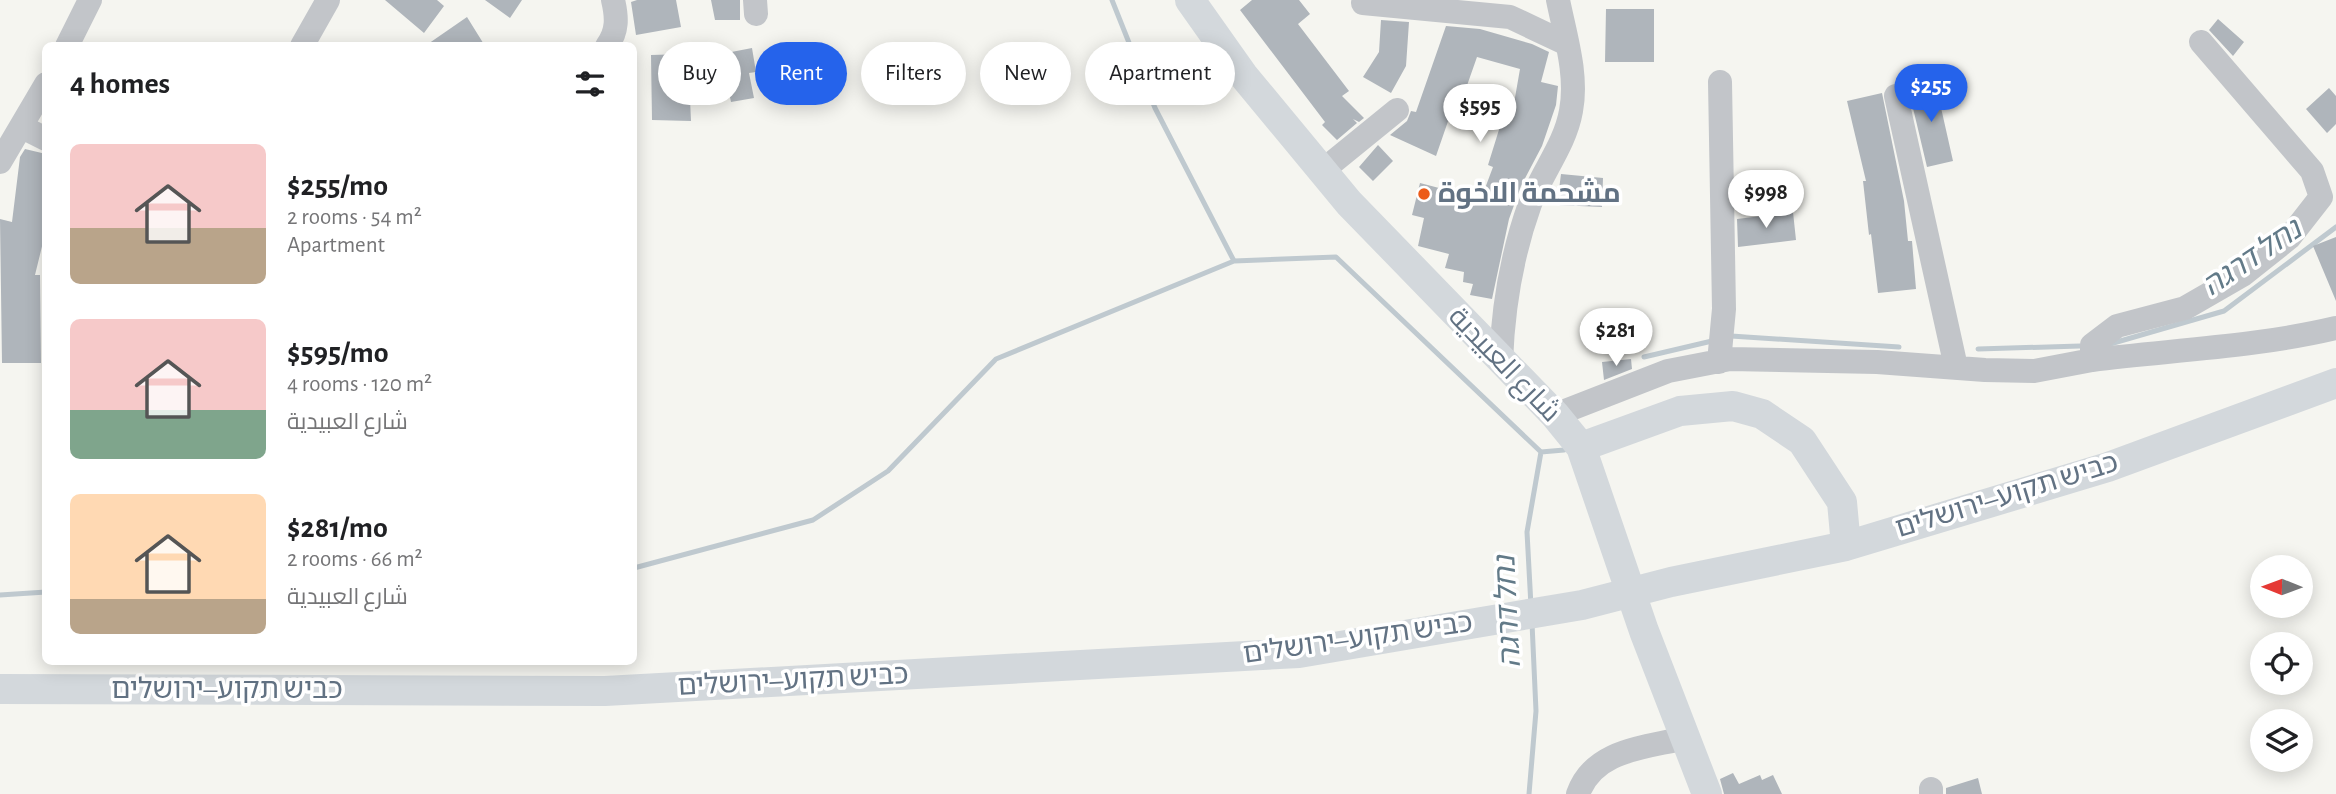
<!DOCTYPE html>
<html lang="en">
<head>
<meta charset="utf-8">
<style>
  body { margin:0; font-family:"Alegreya Sans",Cairo,"Noto Sans Hebrew",sans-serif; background:#f6f6f6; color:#202124; height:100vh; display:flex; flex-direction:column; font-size:26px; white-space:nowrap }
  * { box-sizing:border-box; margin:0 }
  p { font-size:23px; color:#757577 }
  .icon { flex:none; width:38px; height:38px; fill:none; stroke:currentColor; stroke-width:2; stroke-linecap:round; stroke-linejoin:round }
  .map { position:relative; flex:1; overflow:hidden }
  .details { position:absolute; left:42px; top:42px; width:595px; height:623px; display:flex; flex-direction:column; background:#fff; border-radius:10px; box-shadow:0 4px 18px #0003 }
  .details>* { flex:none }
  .top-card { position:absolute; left:658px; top:42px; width:665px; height:63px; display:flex; gap:14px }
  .needle { width:46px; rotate:271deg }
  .tools { position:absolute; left:2250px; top:555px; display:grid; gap:14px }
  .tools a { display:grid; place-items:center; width:63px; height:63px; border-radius:50%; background:#fff; box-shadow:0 4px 18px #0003; font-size:35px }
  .price { position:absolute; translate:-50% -60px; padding:0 16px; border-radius:24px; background:#fff; color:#222; font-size:23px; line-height:46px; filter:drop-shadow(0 2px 4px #0008) }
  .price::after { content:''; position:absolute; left:50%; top:42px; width:21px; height:16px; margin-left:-10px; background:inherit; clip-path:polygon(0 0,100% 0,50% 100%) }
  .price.active { background:#2563eb; color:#fff }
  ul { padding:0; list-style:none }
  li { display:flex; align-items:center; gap:21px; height:175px; padding:0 28px }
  li span { display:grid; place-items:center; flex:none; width:196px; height:140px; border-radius:10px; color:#555 }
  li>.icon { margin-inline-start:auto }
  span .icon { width:84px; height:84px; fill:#fffc; stroke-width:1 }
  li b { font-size:30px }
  h2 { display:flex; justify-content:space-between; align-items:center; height:84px; padding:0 28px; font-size:30px }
  .chip { padding:0 24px; border-radius:32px; background:#fff; box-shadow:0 4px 18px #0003; font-size:24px; line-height:63px }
  .chip.active { background:#2563eb; color:#fff }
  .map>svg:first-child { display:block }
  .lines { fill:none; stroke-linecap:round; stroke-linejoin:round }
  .stream { stroke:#bfc9cf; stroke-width:5 }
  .building { fill:#afb5bb; fill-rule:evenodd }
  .minor { stroke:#c2c5c9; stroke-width:24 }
  .major { stroke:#d3d8dc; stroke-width:30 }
  .poi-dot { fill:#ec5b19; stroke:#fff; stroke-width:2.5 }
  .labels { text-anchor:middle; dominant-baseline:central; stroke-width:7; stroke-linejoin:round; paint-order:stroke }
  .poi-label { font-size:28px; font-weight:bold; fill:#627283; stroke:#fff; text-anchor:start }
  .street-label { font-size:28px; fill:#627283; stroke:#fff }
  .water-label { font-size:30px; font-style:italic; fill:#627a88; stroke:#fff }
</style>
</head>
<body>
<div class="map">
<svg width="2336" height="794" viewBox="0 0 2336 794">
  <rect width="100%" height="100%" fill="#f5f5f0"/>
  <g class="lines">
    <path class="stream" d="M1112 0 1155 108 1234 261
      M1731 336 1899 347
      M2110 344 2224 311 2336 227
      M1978 349 2080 346
      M1644 357 1712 341
      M634 568 813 520 888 471 996 359 1234 261 1336 257 1541 452
      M0 595 46 592
      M1531 606 1527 532 1541 452 1564 450
      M1529 794 1536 711 1532 623"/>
  </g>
  <path class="building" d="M385 0H437L444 6 424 33Z
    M485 0H522L510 18Z
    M637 0H676L681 27 636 35 631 2Z
    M711 0H740V20H715Z
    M1252 0H1299L1310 14 1298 24 1349 91 1342 96 1364 118 1359 122 1353 119 1357 123 1337 140 1322 125 1325 122 1240 10Z
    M1606 9H1654V62H1605Z
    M467 17 485 46H425Z
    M2218 19 2244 42 2233 56 2209 30Z
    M1381 20 1409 22 1406 66 1391 93 1363 77 1379 52Z
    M1446 26 1480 29 1532 44 1549 52 1541 82 1558 86 1556 105 1542 146 1521 186 1509 219 1492 299 1470 295 1473 284 1463 282 1464 272 1445 268 1449 254 1418 246 1424 218 1412 215 1420 183 1481 199 1493 167 1488 165 1502 120 1454 104 1436 156 1390 135 1407 121 1411 111 1416 112ZM1477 57 1520 69 1513 109 1464 94Z
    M752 48 756 72 749 73 754 98 731 102 721 54Z
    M686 54 693 99H690L691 121 652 120 651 55Z
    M1935 81 1953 161 1927 167 1908 87Z
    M2329 88 2336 96V124L2327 133 2306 109Z
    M1882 93 1904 201 1908 241H1912L1916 289 1878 293 1871 234 1869 235 1863 181H1866L1847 101Z
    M1378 145 1393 161 1373 181 1359 167Z
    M25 149 46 154V230L35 275H40L41 363H2L0 219 12 222 20 157Z
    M1561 174 1603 178 1602 207 1557 205Z
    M1793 212 1796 240 1738 247 1737 219Z
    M2336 237V301L2313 246Z
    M1631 359 1632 369 1604 380 1602 362Z
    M1733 773 1739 784 1760 775 1762 780 1773 775 1782 794H1724L1720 779Z
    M1978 778 1982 794H1946V788Z"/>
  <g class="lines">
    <path class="minor" d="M755 0 756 14
      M1363 3 1510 17 1567 44
      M67 46 90 0
      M302 46 328 0
      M607 46C618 31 617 17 613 0
      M1896 96 1956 367
      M22 127 46 139
      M0 162 46 84
      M1322 171 1397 110
      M2092 360C2173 350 2256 347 2336 328
      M1501 361C1503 307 1512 254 1530 204 1542 172 1565 145 1571 111 1578 75 1565 35 1558 0
      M1719 362 1724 309 1720 82
      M1555 415 1668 371 1730 359 1877 362 1985 370 2034 371 2092 360V345L2117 326 2185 308 2244 274 2289 238 2321 197 2312 171 2201 42
      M1931 789V794
      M1578 794C1594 749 1645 748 1685 738"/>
    <path class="major" d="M1190 0 1243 75 1349 203 1555 415 1581 447 1644 631 1707 794
      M1581 447 1680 411 1733 406 1762 414 1802 441 1842 502 1846 546
      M0 689 605 691 1299 653 1582 605 1671 582 1846 546 2108 467 2336 383"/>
  </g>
  <circle class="poi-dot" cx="1424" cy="194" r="7"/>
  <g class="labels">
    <g class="poi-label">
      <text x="1438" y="194">مشحمة الاخوة</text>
    </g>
    <g class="street-label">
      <text transform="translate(1504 365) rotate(46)">شارع العبيدية</text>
      <text transform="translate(2007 496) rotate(-17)">כביש תקוע–ירושלים</text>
      <text transform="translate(1358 639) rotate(-8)">כביש תקוע–ירושלים</text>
      <text transform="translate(793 681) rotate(-3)">כביש תקוע–ירושלים</text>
      <text x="227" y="690">כביש תקוע–ירושלים</text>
    </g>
    <g class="water-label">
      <text transform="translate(2252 258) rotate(-34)">נחל דרגה</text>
      <text transform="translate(1508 612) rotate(-93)">נחל דרגה</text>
    </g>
  </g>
</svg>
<div class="tools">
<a><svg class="needle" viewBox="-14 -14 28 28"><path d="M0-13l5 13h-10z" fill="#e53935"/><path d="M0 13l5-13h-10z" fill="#757577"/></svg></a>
<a><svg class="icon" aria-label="locate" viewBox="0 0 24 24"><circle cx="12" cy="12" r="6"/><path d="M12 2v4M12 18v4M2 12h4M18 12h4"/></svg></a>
<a><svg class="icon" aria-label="layers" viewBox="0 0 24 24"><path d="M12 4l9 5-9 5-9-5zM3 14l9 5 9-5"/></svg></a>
</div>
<b class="price active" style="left:1931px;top:124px">$255</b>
<b class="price" style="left:1480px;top:144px">$595</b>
<b class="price" style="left:1766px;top:230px">$998</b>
<b class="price" style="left:1616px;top:368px">$281</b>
<div class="top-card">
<a class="chip">Buy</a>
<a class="chip active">Rent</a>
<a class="chip">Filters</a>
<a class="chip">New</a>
<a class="chip">Apartment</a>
</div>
<section class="details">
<h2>4 homes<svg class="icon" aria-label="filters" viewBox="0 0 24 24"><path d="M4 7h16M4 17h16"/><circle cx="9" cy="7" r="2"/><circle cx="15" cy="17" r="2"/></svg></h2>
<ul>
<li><span style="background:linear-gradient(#f6c9c9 60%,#b9a48a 0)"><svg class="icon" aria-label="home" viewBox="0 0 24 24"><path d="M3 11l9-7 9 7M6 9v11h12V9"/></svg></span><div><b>$255/mo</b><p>2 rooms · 54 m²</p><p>Apartment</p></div></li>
<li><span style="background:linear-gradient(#f6c9c9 65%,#7fa58c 0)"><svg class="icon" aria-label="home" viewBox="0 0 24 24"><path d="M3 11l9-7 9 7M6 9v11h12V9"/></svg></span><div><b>$595/mo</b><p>4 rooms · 120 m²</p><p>شارع العبيدية</p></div></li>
<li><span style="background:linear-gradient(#ffd9b3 75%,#b9a48a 0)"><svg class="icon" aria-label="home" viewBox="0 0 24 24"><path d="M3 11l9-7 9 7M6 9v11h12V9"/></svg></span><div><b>$281/mo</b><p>2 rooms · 66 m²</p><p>شارع العبيدية</p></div></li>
</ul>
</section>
</div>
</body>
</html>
